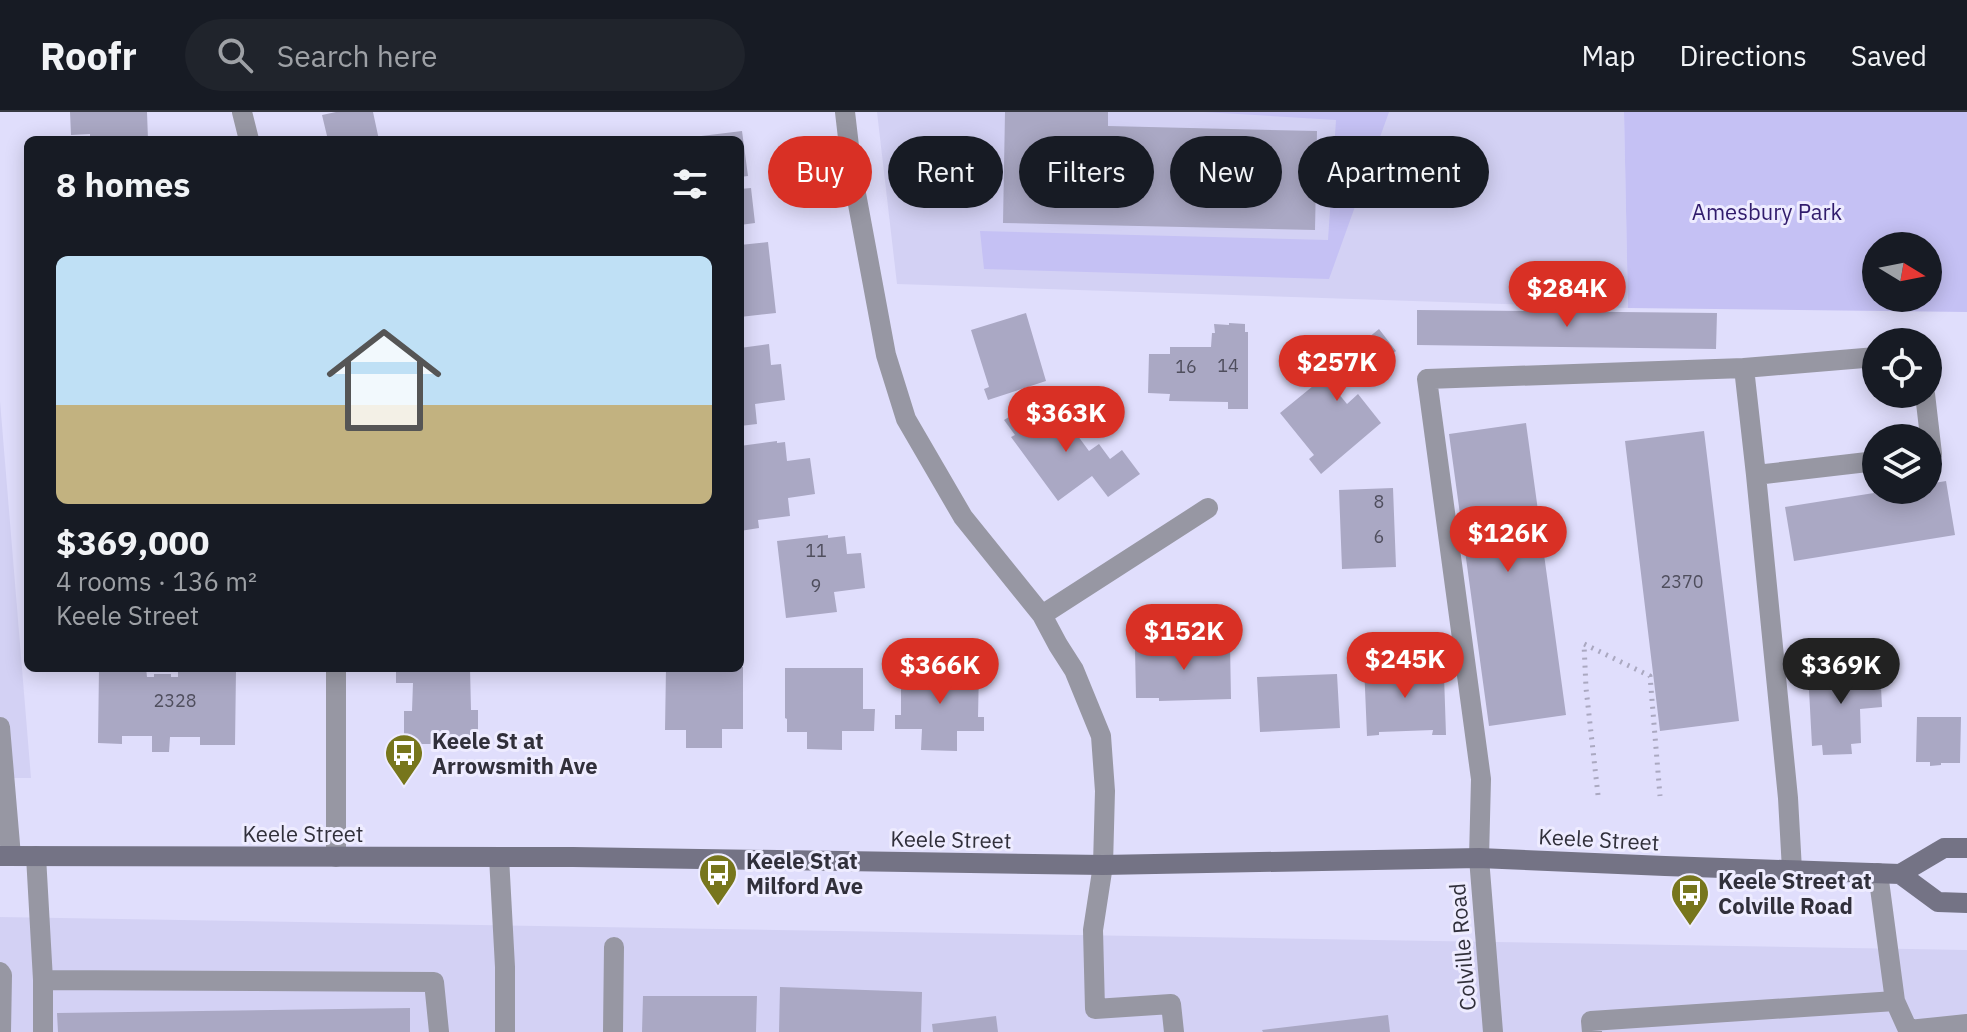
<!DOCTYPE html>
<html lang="en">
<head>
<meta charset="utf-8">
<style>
  body { margin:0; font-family:"IBM Plex Sans",sans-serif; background:#20242c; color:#f1f3f6; height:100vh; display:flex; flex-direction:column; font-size:30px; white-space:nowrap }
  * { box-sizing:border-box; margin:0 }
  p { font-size:26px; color:#9ea1a6 }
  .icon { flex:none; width:44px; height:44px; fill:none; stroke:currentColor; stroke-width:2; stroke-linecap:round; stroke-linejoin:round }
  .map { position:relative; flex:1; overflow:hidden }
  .details { position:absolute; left:24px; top:24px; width:720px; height:536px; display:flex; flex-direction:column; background:#171b24; border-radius:12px; box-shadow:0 4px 20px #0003 }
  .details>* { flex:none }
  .banner { position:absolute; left:768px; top:24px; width:760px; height:72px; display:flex; gap:16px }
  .needle { width:52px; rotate:100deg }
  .buttons { position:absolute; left:1862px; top:120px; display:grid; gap:16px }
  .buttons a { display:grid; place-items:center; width:80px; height:80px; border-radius:50%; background:#171b24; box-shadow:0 4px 20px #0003; font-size:40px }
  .price { position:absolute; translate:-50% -68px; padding:0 18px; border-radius:28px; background:#d93025; color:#fff; font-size:26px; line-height:52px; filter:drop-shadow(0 2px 4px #0008) }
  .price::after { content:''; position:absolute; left:50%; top:48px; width:24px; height:18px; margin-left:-12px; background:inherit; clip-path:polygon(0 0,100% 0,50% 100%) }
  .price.current { background:#222; color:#fff }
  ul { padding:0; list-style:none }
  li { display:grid; align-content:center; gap:16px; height:424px; padding:0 32px }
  li span { display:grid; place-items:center; height:248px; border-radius:12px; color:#555 }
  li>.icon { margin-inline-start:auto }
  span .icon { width:144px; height:144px; fill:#fffc; stroke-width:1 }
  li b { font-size:34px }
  h2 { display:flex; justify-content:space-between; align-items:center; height:96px; padding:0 32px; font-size:34px }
  .pill { padding:0 28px; border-radius:36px; background:#171b24; box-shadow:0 4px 20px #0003; font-size:28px; line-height:72px }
  .pill.current { background:#d93025; color:#fff }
  header { display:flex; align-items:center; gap:48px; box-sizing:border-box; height:112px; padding:0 40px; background:#171b24; border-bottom:2px solid #363941 }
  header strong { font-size:38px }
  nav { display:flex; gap:44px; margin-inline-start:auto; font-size:28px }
  .search { width:560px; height:72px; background:#20242c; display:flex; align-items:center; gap:20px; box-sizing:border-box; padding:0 28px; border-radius:44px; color:#9ea1a6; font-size:30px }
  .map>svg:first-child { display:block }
  .built { fill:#d3d1f4 }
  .green { fill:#c5c1f4; fill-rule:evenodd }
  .building { fill:#aaa8c4 }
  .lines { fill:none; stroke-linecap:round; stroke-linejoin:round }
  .path { stroke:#aaa8c0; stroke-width:5; stroke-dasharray:2 6; stroke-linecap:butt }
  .lane { stroke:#9797a3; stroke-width:20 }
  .street { stroke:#9797a3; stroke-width:20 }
  .secondary { stroke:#747385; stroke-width:20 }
  .labels { text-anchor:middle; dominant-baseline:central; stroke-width:6; stroke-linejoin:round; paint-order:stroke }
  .number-label { font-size:18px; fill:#4f4e5d }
  .park-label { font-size:22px; fill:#311c6c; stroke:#eeecff }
  .poi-label { font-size:22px; font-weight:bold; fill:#31303b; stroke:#eeecff; text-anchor:start }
  .street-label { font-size:22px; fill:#31303b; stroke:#eeecff }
</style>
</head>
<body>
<header>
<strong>Roofr</strong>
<div class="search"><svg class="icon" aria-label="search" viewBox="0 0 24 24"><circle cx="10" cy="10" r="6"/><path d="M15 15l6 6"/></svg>Search here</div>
<nav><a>Map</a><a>Directions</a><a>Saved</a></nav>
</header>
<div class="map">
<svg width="1967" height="920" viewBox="0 0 1967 920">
  <rect width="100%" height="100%" fill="#e0defc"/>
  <path class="built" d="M877 0H1624L1628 196 897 172Z
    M0 289 31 666H0Z
    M0 805 1967 838V920H0Z"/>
  <path class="green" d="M1204 0H1389L1329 167 984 157 980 119 1328 128 1336 8Z
    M1624 0H1967V200L1628 196ZM1928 134V186H1876V134Z"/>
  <path class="building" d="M70 0H147L148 28H90V22L71 23Z
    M336 0H373L379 28H328L322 3Z
    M1005 0H1108V14L1317 19 1315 118 1003 111Z
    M742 19 748 64 740 65V28H685V26Z
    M751 76 755 111 740 113V77Z
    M768 130 776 201 740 205V133Z
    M1417 198 1717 201 1716 237 1417 233Z
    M1026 201 1046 269 988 288 984 277 989 275 971 218Z
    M1229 211 1245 212V220H1248V297H1228V290L1169 289 1170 282 1148 281 1149 242H1170V235H1211L1212 221H1215L1214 212 1229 213Z
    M1379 217 1396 239 1354 273 1351 270 1338 281 1347 292 1358 282 1381 311 1321 362 1309 347 1314 343 1280 301 1313 274 1303 262 1328 242 1336 252Z
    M769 232 771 253 781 252 785 288 755 292 757 312 740 314V236Z
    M1032 291 1041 303 1055 293 1089 339 1099 332 1110 347 1122 338 1140 362 1108 385 1092 364 1058 389 1011 325 1015 323 1004 308Z
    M1526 311 1566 603 1489 614 1449 322Z
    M1704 319 1739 609 1660 619 1625 329Z
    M777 329V331L785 330 787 349 810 346 815 382 788 386 790 404 758 408 759 416 740 419V334Z
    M1946 369 1955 423 1794 449 1785 395 1893 378H1928V372Z
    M1393 376 1396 455 1342 457 1339 378Z
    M828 423V426L845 424 847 442 861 441 865 476 834 480 837 500 786 506 777 429Z
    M1230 532 1231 587 1159 589V586H1136L1135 537 1158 536V533Z
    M1440 551V563H1444L1446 623H1432L1433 618 1379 620V623L1367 624 1364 553 1385 552V565L1406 564V552Z
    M740 555H743V617H722V636H686V618H665L666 556Z
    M1880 555 1882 595 1860 597 1861 631 1851 632 1852 642 1823 643 1822 633 1812 634 1808 559Z
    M99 556H146L147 565H154V562H171V565H178V556L236 558 235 633H200V625H170L169 640H152V624H122V632L98 631Z
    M396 556H470L471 598H478V632H404V599H412L413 571H396Z
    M785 556H863V597H875L874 619H842V638L807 637V620H787V607L785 606Z
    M901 557 979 558 978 605H984V619H957V639L921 638 922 617H895V603H901Z
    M1337 562 1340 616 1260 620 1257 565Z
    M1917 605H1961L1960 651H1941V653L1930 654V650H1916Z
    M780 875 922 880 921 920H779Z
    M643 884H757L756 920H642Z
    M410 896V920H58L57 901Z
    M1388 903 1390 920H1263L1262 918Z
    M996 904 998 920H933L932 912Z"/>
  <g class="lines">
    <path class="path" d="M1598 683 1586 576 1584 532 1650 564 1660 684"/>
    <path class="lane" d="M1744 256 1756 363
      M1925 282 1932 342 1928 343
      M0 615 11 744
      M36 744 43 868 434 870 439 920
      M1479 746 1481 667 1427 267 1744 256 1876 245
      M1103 753 1093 818 1095 897 1171 892 1174 920
      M1792 758 1788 686 1756 363 1876 349
      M1878 761 1895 889 1909 920
      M0 860 2 863 1 920
      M43 868V920
      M1909 918 1967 912
      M613 920 614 835
      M1592 920 1591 909 1895 889"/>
    <path class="street" d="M242 0 249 28
      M845 0 852 60 886 243 906 307 963 405 1042 503 1058 533 1074 558 1101 624 1105 679 1103 753
      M1042 503 1208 396
      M336 745V556
      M499 745 505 855V920
      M1479 746 1493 920"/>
    <path class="secondary" d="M0 744 573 745 1103 753 1479 746 1665 754 1900 762 1944 736H1967
      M1900 762 1938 790 1967 791"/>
  </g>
  <defs>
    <symbol id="bus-pin" viewBox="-11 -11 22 30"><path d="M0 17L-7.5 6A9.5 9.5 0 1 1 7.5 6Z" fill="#77761c" stroke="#eeecff"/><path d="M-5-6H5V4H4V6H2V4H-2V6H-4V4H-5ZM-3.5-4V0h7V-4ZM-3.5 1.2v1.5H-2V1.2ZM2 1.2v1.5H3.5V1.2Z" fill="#fff"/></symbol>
  </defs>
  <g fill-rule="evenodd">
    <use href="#bus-pin" x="382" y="619" width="44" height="60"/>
    <use href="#bus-pin" x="696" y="739" width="44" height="60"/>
    <use href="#bus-pin" x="1668" y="759" width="44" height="60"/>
  </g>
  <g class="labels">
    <g class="number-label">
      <text x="1228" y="253">14</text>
      <text x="1186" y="254">16</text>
      <text x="1379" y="389">8</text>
      <text x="1379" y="424">6</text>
      <text x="816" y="438">11</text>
      <text x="1682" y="469">2370</text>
      <text x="816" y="473">9</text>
      <text x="175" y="588">2328</text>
    </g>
    <g class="park-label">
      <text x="1767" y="99">Amesbury Park</text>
    </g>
    <g class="poi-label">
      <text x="432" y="628">Keele St at<tspan x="432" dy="25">Arrowsmith Ave</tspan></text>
      <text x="746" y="748">Keele St at<tspan x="746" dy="25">Milford Ave</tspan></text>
      <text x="1718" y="768">Keele Street at<tspan x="1718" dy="25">Colville Road</tspan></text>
    </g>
    <g class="street-label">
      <text x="303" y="721">Keele Street</text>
      <text transform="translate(951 727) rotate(1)">Keele Street</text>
      <text transform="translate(1599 727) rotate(3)">Keele Street</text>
      <text transform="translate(1462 835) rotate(-95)">Colville Road</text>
    </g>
  </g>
</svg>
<div class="buttons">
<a><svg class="needle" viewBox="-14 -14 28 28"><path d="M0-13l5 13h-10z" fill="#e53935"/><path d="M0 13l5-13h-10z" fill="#9ea1a6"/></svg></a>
<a><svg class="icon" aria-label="locate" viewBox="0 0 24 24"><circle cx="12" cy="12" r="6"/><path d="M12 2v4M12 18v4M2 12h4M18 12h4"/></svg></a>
<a><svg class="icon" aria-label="layers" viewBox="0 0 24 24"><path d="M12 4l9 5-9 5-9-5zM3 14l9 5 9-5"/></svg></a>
</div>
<b class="price" style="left:1567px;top:217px">$284K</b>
<b class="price" style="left:1337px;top:291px">$257K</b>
<b class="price" style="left:1066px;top:342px">$363K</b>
<b class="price" style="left:1508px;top:462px">$126K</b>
<b class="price" style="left:1184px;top:560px">$152K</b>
<b class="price" style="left:1405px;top:588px">$245K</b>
<b class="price" style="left:940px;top:594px">$366K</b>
<b class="price current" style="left:1841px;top:594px">$369K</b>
<div class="banner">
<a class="pill current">Buy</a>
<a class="pill">Rent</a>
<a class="pill">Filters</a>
<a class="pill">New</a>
<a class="pill">Apartment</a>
</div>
<section class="details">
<h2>8 homes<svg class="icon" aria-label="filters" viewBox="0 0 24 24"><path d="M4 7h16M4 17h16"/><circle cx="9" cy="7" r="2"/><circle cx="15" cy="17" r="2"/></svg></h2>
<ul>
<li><span style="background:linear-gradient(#bfe0f5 60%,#c2b280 0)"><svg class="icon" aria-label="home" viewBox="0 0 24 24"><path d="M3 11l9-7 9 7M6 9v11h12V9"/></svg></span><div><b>$369,000</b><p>4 rooms · 136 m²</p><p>Keele Street</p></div></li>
</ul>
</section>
</div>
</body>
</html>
